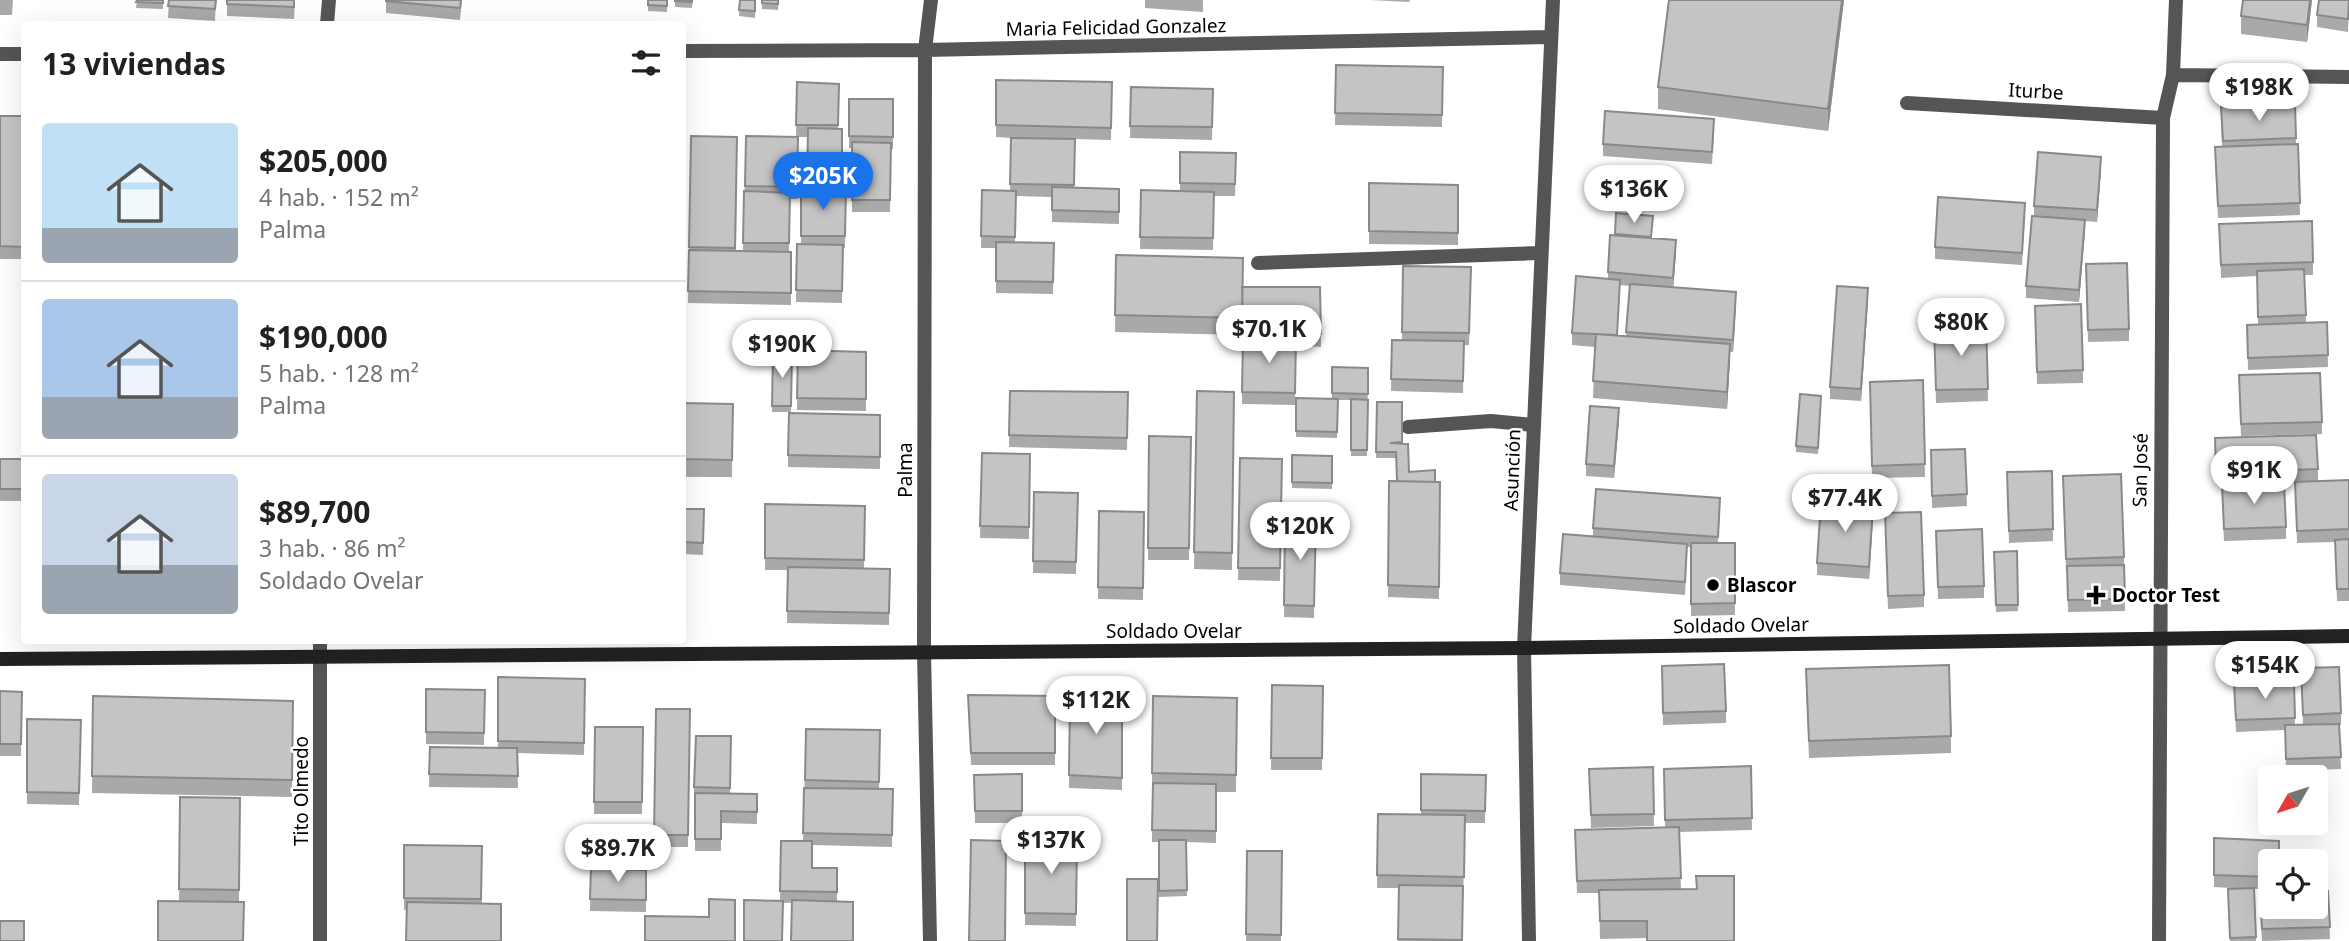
<!DOCTYPE html>
<html lang="es">
<head>
<meta charset="utf-8">
<style>
  body { margin:0; font-family:"Noto Sans",sans-serif; background:#f6f6f6; color:#202124; height:100vh; display:flex; flex-direction:column; font-size:26px; white-space:nowrap }
  * { box-sizing:border-box; margin:0 }
  p { font-size:23px; color:#757577 }
  .icon { flex:none; width:38px; height:38px; fill:none; stroke:currentColor; stroke-width:2; stroke-linecap:round; stroke-linejoin:round }
  .map { position:relative; flex:1; overflow:hidden }
  .sheet { position:absolute; left:21px; top:21px; width:665px; height:623px; display:flex; flex-direction:column; background:#fff; border-radius:7px; box-shadow:0 7px 28px #0002 }
  .sheet>* { flex:none }
  .needle { width:46px; rotate:231deg }
  .controls { position:absolute; left:2258px; top:765px; display:grid; gap:14px }
  .controls a { display:grid; place-items:center; width:70px; height:70px; border-radius:7px; background:#fff; box-shadow:0 7px 28px #0002; font-size:35px }
  .price { position:absolute; translate:-50% -60px; padding:0 16px; border-radius:24px; background:#fff; color:#222; font-size:23px; line-height:46px; filter:drop-shadow(0 2px 4px #0008) }
  .price::after { content:''; position:absolute; left:50%; top:42px; width:21px; height:16px; margin-left:-10px; background:inherit; clip-path:polygon(0 0,100% 0,50% 100%) }
  .price.current { background:#1a73e8; color:#fff }
  ul { padding:0; list-style:none }
  li { display:flex; align-items:center; gap:21px; height:175px; padding:0 21px }
  li+li { border-top:2px solid #e0e0e0 }
  li span { display:grid; place-items:center; flex:none; width:196px; height:140px; border-radius:7px; color:#555 }
  li>.icon { margin-inline-start:auto }
  span .icon { width:84px; height:84px; fill:#fffc; stroke-width:1 }
  li b { font-size:30px }
  h2 { display:flex; justify-content:space-between; align-items:center; height:84px; padding:0 21px; font-size:30px }
  .map>svg:first-child { display:block }
  .lines { fill:none; stroke-linecap:round; stroke-linejoin:round }
  .lane { stroke:#555; stroke-width:14 }
  .street { stroke:#555; stroke-width:14 }
  .secondary { stroke:#222; stroke-width:14 }
  .wall { fill:#a9a9a9; fill-rule:evenodd }
  .shaded-wall { fill:#898989 }
  .building { fill:#c4c4c4; stroke:#898989; stroke-width:2 }
  .poi-dot { fill:#000; stroke:#fff; stroke-width:2.5 }
  .labels { text-anchor:middle; dominant-baseline:central; stroke-width:5; stroke-linejoin:round; paint-order:stroke }
  .street-label { font-size:19px; fill:#000; stroke:#fff }
  .poi-label { font-size:19px; font-weight:bold; fill:#000; stroke:#fff; text-anchor:start }
</style>
</head>
<body>
<div class="map">
<svg width="2349" height="941" viewBox="0 0 2349 941">
  <rect width="100%" height="100%" fill="#fff"/>
  <g class="lines">
    <path class="lane" d="M1408 427 1491 421 1533 425"/>
    <path class="street" d="M327 24 329 0
      M682 51 925 50 1550 37
      M0 54H24
      M2173 75 2349 77
      M1907 103 2163 118
      M1258 263 1540 253
      M320 941V640
      M930 941 924 652 925 50 931 0
      M1529 941 1524 648 1553 0
      M2159 941 2163 118 2173 75 2176 0"/>
    <path class="secondary" d="M0 659 1524 648 2349 636"/>
  </g>
  <path class="wall" d="M0 0H13L12 15H0Z
    M137 0H163V9L136 8Z
    M169 0H216L215 21 168 18Z
    M227 0H295L294 19 227 16Z
    M386 0H462L460 20 386 13Z
    M648 0H667V12L648 11Z
    M675 0H693L692 8 675 7Z
    M740 0H756L755 18 739 16Z
    M762 0H779L778 10 762 9Z
    M1145 0H1203V12L1145 8Z
    M1370 0H1410L1409 2Z
    M1844 0 1828 131 1658 109V87Z
    M2312 0 2307 42 2241 34V16Z
    M2349 0 2348 32 2317 27V15Z
    M1336 65 1443 67 1442 127 1335 125Z
    M996 80 1112 82 1111 140 1075 139 1074 188 1119 189V224L1052 222V197L1016 196 1015 242 1054 243 1053 294 996 293V248H981L982 190 1010 191 1011 138 996 137Z
    M797 82 839 84 838 129H842V189H846L845 248H843L842 303 796 302 797 244H801V189H807V137H798L797 199H790L789 252H791V305L688 303 691 136 737 137 736 251H743L746 136 796 137Z
    M1131 87 1213 89 1212 140 1130 138Z
    M849 99H893V149H891L890 212H852V148H849Z
    M2295 105 2296 144H2298L2300 215 2218 218 2215 159 2222 147 2221 119Z
    M0 116H24V259H0Z
    M1714 131 1712 164 1603 156V144Z
    M1180 152 1236 153 1235 196H1214L1213 250 1140 249 1141 190 1180 191Z
    M2101 169 2097 222 2085 221 2079 302 2026 298V286L2034 216V206Z
    M1369 183 1458 185V245L1369 244Z
    M2025 215 2022 265 1935 259V247Z
    M2219 224 2313 262V275H2304L2306 322H2327L2328 367 2248 370 2247 325 2258 324 2257 276 2221 278Z
    M1651 238 1676 252 1673 287 1736 304 1733 352H1730L1727 409 1593 398 1595 347 1572 345V333L1608 279V272ZM1620 285 1630 286 1626 336H1617Z
    M1116 255 1243 287H1320L1321 347 1296 345 1295 405 1242 404V309V335L1115 332Z
    M2086 264 2129 329V341L2088 342Z
    M1403 266 1471 267 1469 345H1464L1463 393 1391 391 1392 340H1402Z
    M1868 300 1861 401 1830 399V387Z
    M2035 306 2083 370V383L2037 384Z
    M1986 325 1988 401 1936 403 1934 326Z
    M798 350 866 352V411L797 410Z
    M773 353 792 354 791 412H772Z
    M1332 367 1368 368 1367 456H1351V400H1338L1337 438 1296 437V398L1332 399Z
    M1923 380 1925 477 1872 478 1870 382Z
    M2239 387 2322 422V434L2241 436Z
    M1010 391 1128 392 1127 450 1009 447Z
    M1197 391 1234 392 1232 570 1194 569Z
    M1821 396 1818 454 1796 452V446Z
    M1377 402H1402V444L1409 472 1435 482H1440L1439 599 1388 597 1389 481H1397L1396 458H1376Z
    M682 403 733 404 732 477H682Z
    M880 415V469L788 467V455Z
    M1619 420 1614 478 1586 476V464Z
    M1149 436 1191 437 1189 560H1148Z
    M2215 438 2318 469V481L2349 480V601H2337L2335 542 2297 543 2295 482 2216 485Z
    M1965 449 1967 506 1932 508 1931 450Z
    M982 453 1030 454 1029 539 980 538Z
    M1292 455 1332 456V489L1292 488Z
    M1240 458 1282 459 1280 581 1238 580Z
    M0 459H24V501H0Z
    M2052 471 2053 541 2009 543 2007 484Z
    M2063 488 2124 557 2125 611 2068 612 2067 571H2066Z
    M1034 492 1078 493 1076 574 1033 573Z
    M2222 497 2286 527V539L2224 541Z
    M765 504 865 506 864 569H890L889 625 787 623 788 570H765Z
    M682 509H704L703 555 682 554Z
    M1720 510 1718 543H1735V615L1691 616V547H1687L1685 595 1560 585V573L1593 536V528Z
    M1099 511 1144 512 1143 600 1098 599Z
    M1885 513 1924 595V607L1888 609Z
    M1873 518 1869 579 1817 575V563Z
    M1285 519 1316 520 1314 618 1284 617Z
    M1936 543 1984 586V598L1938 599Z
    M2017 551 2018 611 1996 612 1994 552Z
    M1662 666 1726 711V723L1663 725Z
    M2301 668 2341 713V725L2339 726 2341 769 2286 771 2285 730 2236 732 2234 684 2294 682 2295 725H2303Z
    M498 677 585 679 584 755 517 753 518 788 429 787 430 747 498 748Z
    M1272 685 1323 686 1322 770H1271Z
    M1806 686 1951 736V753L1809 758Z
    M426 689 485 690 484 745 426 744Z
    M0 691 22 692 21 756H0Z
    M1070 694 1122 696V790L1069 788Z
    M968 695 1055 696V765H971Z
    M93 696 293 701 292 797 92 793Z
    M1237 698 1236 792H1216V843L1186 842 1187 896 1159 897V842H1152V773Z
    M656 709H690L688 847H654Z
    M27 719 81 720 79 805 27 804Z
    M595 727H643L642 814H594Z
    M806 729 880 730 879 789H893L892 847 812 845V868H837V901L783 903 780 901 781 841H803Z
    M731 736 730 794H757V824L721 823V851H695V799H694V787Z
    M1751 766 1752 830 1679 832 1681 889H1696L1734 876 1647 938 1600 939 1599 893H1577L1575 830 1665 827 1664 769Z
    M1653 767 1654 826 1591 828 1589 769Z
    M1022 774V823H975L974 775Z
    M1421 774 1486 775 1485 823H1465L1462 941H1398L1399 888H1377L1378 814H1421Z
    M180 797 240 798 239 902 179 901Z
    M2214 838 2270 861V889H2254L2256 941H2230L2228 889H2246L2214 887Z
    M1025 839 1077 840 1076 926 1025 925Z
    M404 845 482 846V904L404 910Z
    M1247 851H1282L1281 941H1246Z
    M591 868 646 870V912L590 911Z
    M2328 891 2330 939 2262 941 2260 905Z"/>
  <path class="shaded-wall" d="M1842 0H1844L1828 131V109Z
    M2310 0H2312L2307 42V25Z
    M2101 157V169L2097 222V210Z
    M2085 220V232L2079 302V290Z
    M1676 240V252L1673 290V278Z
    M1868 288V300L1861 401V389Z
    M1736 292V304L1733 352V340Z
    M1730 344V361L1727 409V392Z
    M1619 408V420L1614 478V466Z
    M1873 506V518L1869 579V567Z"/>
  <path class="building" d="M137 0H163V3L136 2Z
    M169 0H216L215 9 168 6Z
    M227 0H294V7L227 4Z
    M386 0H461L460 8 386 1Z
    M648 0H667V6L648 5Z
    M675 0H692V2L675 1Z
    M740 0H755V11L739 10Z
    M762 0H778V4L762 3Z
    M1669 0H1842L1828 109 1658 87Z
    M2243 0H2310L2307 25 2241 16Z
    M2319 0H2349L2348 19 2317 15Z
    M1336 65 1443 67 1442 115 1335 113Z
    M996 80 1112 82 1111 128 996 125Z
    M797 82 839 84 838 125H796Z
    M682 87H684L682 189Z
    M1131 87 1213 89 1212 127 1130 126Z
    M849 99H893V137L849 136Z
    M2295 105 2296 138 2223 141 2221 107Z
    M1605 111 1714 119 1712 152 1603 144Z
    M0 116H24V247L0 246Z
    M808 128 842 129V184H807Z
    M691 136 737 137 735 248 689 247Z
    M746 136 798 137 797 187 745 186Z
    M1011 138 1075 139 1074 185 1010 184Z
    M852 142 891 143 890 200H852Z
    M2298 144 2300 203 2218 206 2215 147Z
    M1180 152 1236 153 1235 184 1180 183Z
    M2038 152 2101 157 2097 210 2034 206Z
    M1369 183 1458 185V233L1369 231Z
    M1052 187 1119 189V212L1052 210Z
    M801 189H846L845 236H801Z
    M982 190 1016 191 1015 237 981 236Z
    M1141 190 1214 192 1213 238 1140 237Z
    M744 191 790 193 789 243H743Z
    M1938 197 2025 203 2022 253 1935 247Z
    M1616 213 1653 216 1651 237 1615 234Z
    M2032 216 2085 220 2079 290 2026 286Z
    M2312 221 2313 262 2221 265 2219 224Z
    M1610 235 1676 240 1673 278 1608 272Z
    M996 242 1054 243 1053 282 996 281Z
    M797 244 843 245 842 291 796 290Z
    M689 250 791 252V293L688 291Z
    M1116 255 1243 258 1242 318 1115 315Z
    M2127 263 2129 329 2088 330 2086 264Z
    M1403 266 1471 267 1469 333 1402 332Z
    M2304 269 2306 315 2258 317 2257 271Z
    M1576 276 1620 280 1617 335 1572 333Z
    M1630 284 1736 292 1733 340 1626 332Z
    M1837 286 1868 288 1861 389 1830 387Z
    M1242 287H1320L1321 334 1243 330Z
    M2081 304 2083 370 2037 372 2035 306Z
    M2327 322 2328 355 2248 358 2247 325Z
    M1986 325 1988 389 1936 390 1934 326Z
    M1596 334 1730 344 1727 392 1593 381Z
    M1243 337 1296 338 1295 393 1242 392Z
    M1392 340 1464 341 1463 381 1391 379Z
    M798 350 866 352V399L797 398Z
    M773 353 792 354 791 406H772Z
    M1332 367 1368 368V394L1332 393Z
    M2320 373 2322 422 2241 424 2239 375Z
    M1923 380 1925 464 1872 466 1870 382Z
    M1010 391 1128 392 1127 438 1009 435Z
    M1197 391 1234 392 1232 553 1194 552Z
    M1800 394 1821 396 1818 448 1796 446Z
    M1296 398 1338 399 1337 432 1296 431Z
    M1351 399 1368 400 1367 450H1351Z
    M1377 402H1402V442L1390 443 1408 444 1409 472 1435 470V482L1397 481 1396 452H1376Z
    M682 403 733 404 732 460 682 459Z
    M1590 406 1619 408 1614 466 1586 464Z
    M789 413 880 415V457L788 455Z
    M2316 435 2318 469 2216 473 2215 438Z
    M1149 436 1191 437 1189 548H1148Z
    M1965 449 1967 494 1932 496 1931 450Z
    M982 453 1030 454 1029 527 980 526Z
    M1292 455 1332 456V483L1292 482Z
    M1240 458 1282 459 1280 568H1238Z
    M0 459H24V489H0Z
    M2052 471 2053 529 2009 531 2007 472Z
    M2121 474 2124 557 2066 559 2063 476Z
    M2349 480V529L2297 531 2295 482Z
    M1389 481 1440 482 1439 587 1388 585Z
    M2284 483 2286 527 2224 529 2222 485Z
    M1596 489 1720 498 1718 537 1593 528Z
    M1034 492 1078 493 1076 562 1033 561Z
    M1821 502 1873 506 1869 567 1817 563Z
    M765 504 865 506 864 560 765 558Z
    M682 509H704L703 543 682 542Z
    M1099 511 1144 512 1143 588 1098 587Z
    M1921 512 1924 595 1888 596 1885 513Z
    M1285 519 1316 520 1314 606 1284 605Z
    M1982 529 1984 586 1938 587 1936 531Z
    M1563 534 1687 544 1685 582 1560 573Z
    M2349 539V589H2337L2335 540Z
    M1691 543H1735V603L1691 604Z
    M2017 551 2018 605H1996L1994 552Z
    M2124 565 2125 599 2068 600 2067 566Z
    M788 567 890 569 889 613 787 611Z
    M1724 664 1726 711 1663 713 1662 666Z
    M1949 665 1951 736 1809 741 1806 669Z
    M2339 667 2341 713 2303 715 2301 668Z
    M498 677 585 679 584 743 498 741Z
    M2294 682 2295 718 2236 720 2234 684Z
    M1272 685 1323 686 1322 758H1271Z
    M426 689 485 690 484 733 426 732Z
    M0 691 22 692 21 744H0Z
    M1070 694 1122 696V778L1069 775Z
    M968 695 1055 696V753H971Z
    M93 696 293 701 292 780 92 776Z
    M1153 696 1237 698 1236 775 1152 773Z
    M656 709H690L688 835H654Z
    M27 719 81 720 79 793 27 792Z
    M2339 724 2341 757 2286 759 2285 725Z
    M595 727H643L642 802H594Z
    M806 729 880 730 879 782 805 780Z
    M696 736H731L730 788 694 787Z
    M430 747 517 748 518 776 429 774Z
    M1751 766 1752 818 1665 820 1664 769Z
    M1653 767 1654 814 1591 815 1589 769Z
    M1022 774V811H975L974 775Z
    M1421 774 1486 775 1485 811 1421 810Z
    M1153 783 1216 784V831L1152 830Z
    M804 788 893 789 892 835 803 833Z
    M695 793 757 794V812L721 811V839H695Z
    M180 797 240 798 239 890 179 889Z
    M1378 814 1465 815 1464 877 1377 875Z
    M1679 827 1681 878 1577 881 1575 830Z
    M2214 838 2279 841V861H2270V877L2214 875Z
    M1025 839 1077 840 1076 914 1025 913Z
    M971 840 1006 841 1005 941H969Z
    M1159 840H1186L1187 890 1159 891Z
    M781 841H812V868H837V892L780 891Z
    M404 845 482 846 481 899 404 898Z
    M1247 851H1282L1281 935 1246 934Z
    M591 868 646 870V900L590 899Z
    M1696 876H1734V941H1647V921H1600L1599 890 1697 889Z
    M1127 879H1158L1157 941H1127Z
    M1399 885 1463 886 1462 940 1398 939Z
    M2254 888 2256 937 2230 938 2228 889Z
    M2315 891H2328L2330 927 2262 929 2260 893 2270 892V906H2315Z
    M709 899 735 900V941H645V916L709 917Z
    M744 900 783 901 782 941H744Z
    M792 900 853 902V941H791Z
    M158 901 244 902 243 941H158Z
    M407 902 501 904V941H406Z
    M0 921H24V941H0Z"/>
  <g class="poi-dot">
    <circle cx="1713" cy="585" r="7"/>
    <path d="M2092.5 584.5h7v7h7v7h-7v7h-7v-7h-7v-7h7z"/>
  </g>
  <g class="labels">
    <g class="street-label">
      <text transform="translate(1116 27) rotate(-1)">Maria Felicidad Gonzalez</text>
      <text transform="translate(2036 91) rotate(3)">Iturbe</text>
      <text transform="translate(905 470) rotate(-90)">Palma</text>
      <text transform="translate(1512 470) rotate(-88)">Asunción</text>
      <text transform="translate(2140 470) rotate(-89)">San José</text>
      <text transform="translate(1741 625) rotate(-1)">Soldado Ovelar</text>
      <text x="1174" y="631">Soldado Ovelar</text>
      <text transform="translate(301 791) rotate(-90)">Tito Olmedo</text>
    </g>
    <g class="poi-label">
      <text x="1727" y="585">Blascor</text>
      <text x="2112" y="595">Doctor Test</text>
    </g>
  </g>
</svg>
<div class="controls">
<a><svg class="needle" viewBox="-14 -14 28 28"><path d="M0-13l5 13h-10z" fill="#e53935"/><path d="M0 13l5-13h-10z" fill="#757577"/></svg></a>
<a><svg class="icon" aria-label="locate" viewBox="0 0 24 24"><circle cx="12" cy="12" r="6"/><path d="M12 2v4M12 18v4M2 12h4M18 12h4"/></svg></a>
</div>
<b class="price" style="left:2259px;top:123px">$198K</b>
<b class="price current" style="left:823px;top:212px">$205K</b>
<b class="price" style="left:1634px;top:225px">$136K</b>
<b class="price" style="left:1961px;top:358px">$80K</b>
<b class="price" style="left:1269px;top:365px">$70.1K</b>
<b class="price" style="left:782px;top:380px">$190K</b>
<b class="price" style="left:2254px;top:506px">$91K</b>
<b class="price" style="left:1845px;top:534px">$77.4K</b>
<b class="price" style="left:1300px;top:562px">$120K</b>
<b class="price" style="left:2265px;top:701px">$154K</b>
<b class="price" style="left:1096px;top:736px">$112K</b>
<b class="price" style="left:1051px;top:876px">$137K</b>
<b class="price" style="left:618px;top:884px">$89.7K</b>
<section class="sheet">
<h2>13 viviendas<svg class="icon" aria-label="filters" viewBox="0 0 24 24"><path d="M4 7h16M4 17h16"/><circle cx="9" cy="7" r="2"/><circle cx="15" cy="17" r="2"/></svg></h2>
<ul>
<li><span style="background:linear-gradient(#bfe0f5 75%,#9aa5b1 0)"><svg class="icon" aria-label="home" viewBox="0 0 24 24"><path d="M3 11l9-7 9 7M6 9v11h12V9"/></svg></span><div><b>$205,000</b><p>4 hab. · 152 m²</p><p>Palma</p></div></li>
<li><span style="background:linear-gradient(#a9c7e8 70%,#9aa5b1 0)"><svg class="icon" aria-label="home" viewBox="0 0 24 24"><path d="M3 11l9-7 9 7M6 9v11h12V9"/></svg></span><div><b>$190,000</b><p>5 hab. · 128 m²</p><p>Palma</p></div></li>
<li><span style="background:linear-gradient(#c9d6e8 65%,#9aa5b1 0)"><svg class="icon" aria-label="home" viewBox="0 0 24 24"><path d="M3 11l9-7 9 7M6 9v11h12V9"/></svg></span><div><b>$89,700</b><p>3 hab. · 86 m²</p><p>Soldado Ovelar</p></div></li>
</ul>
</section>
</div>
</body>
</html>
